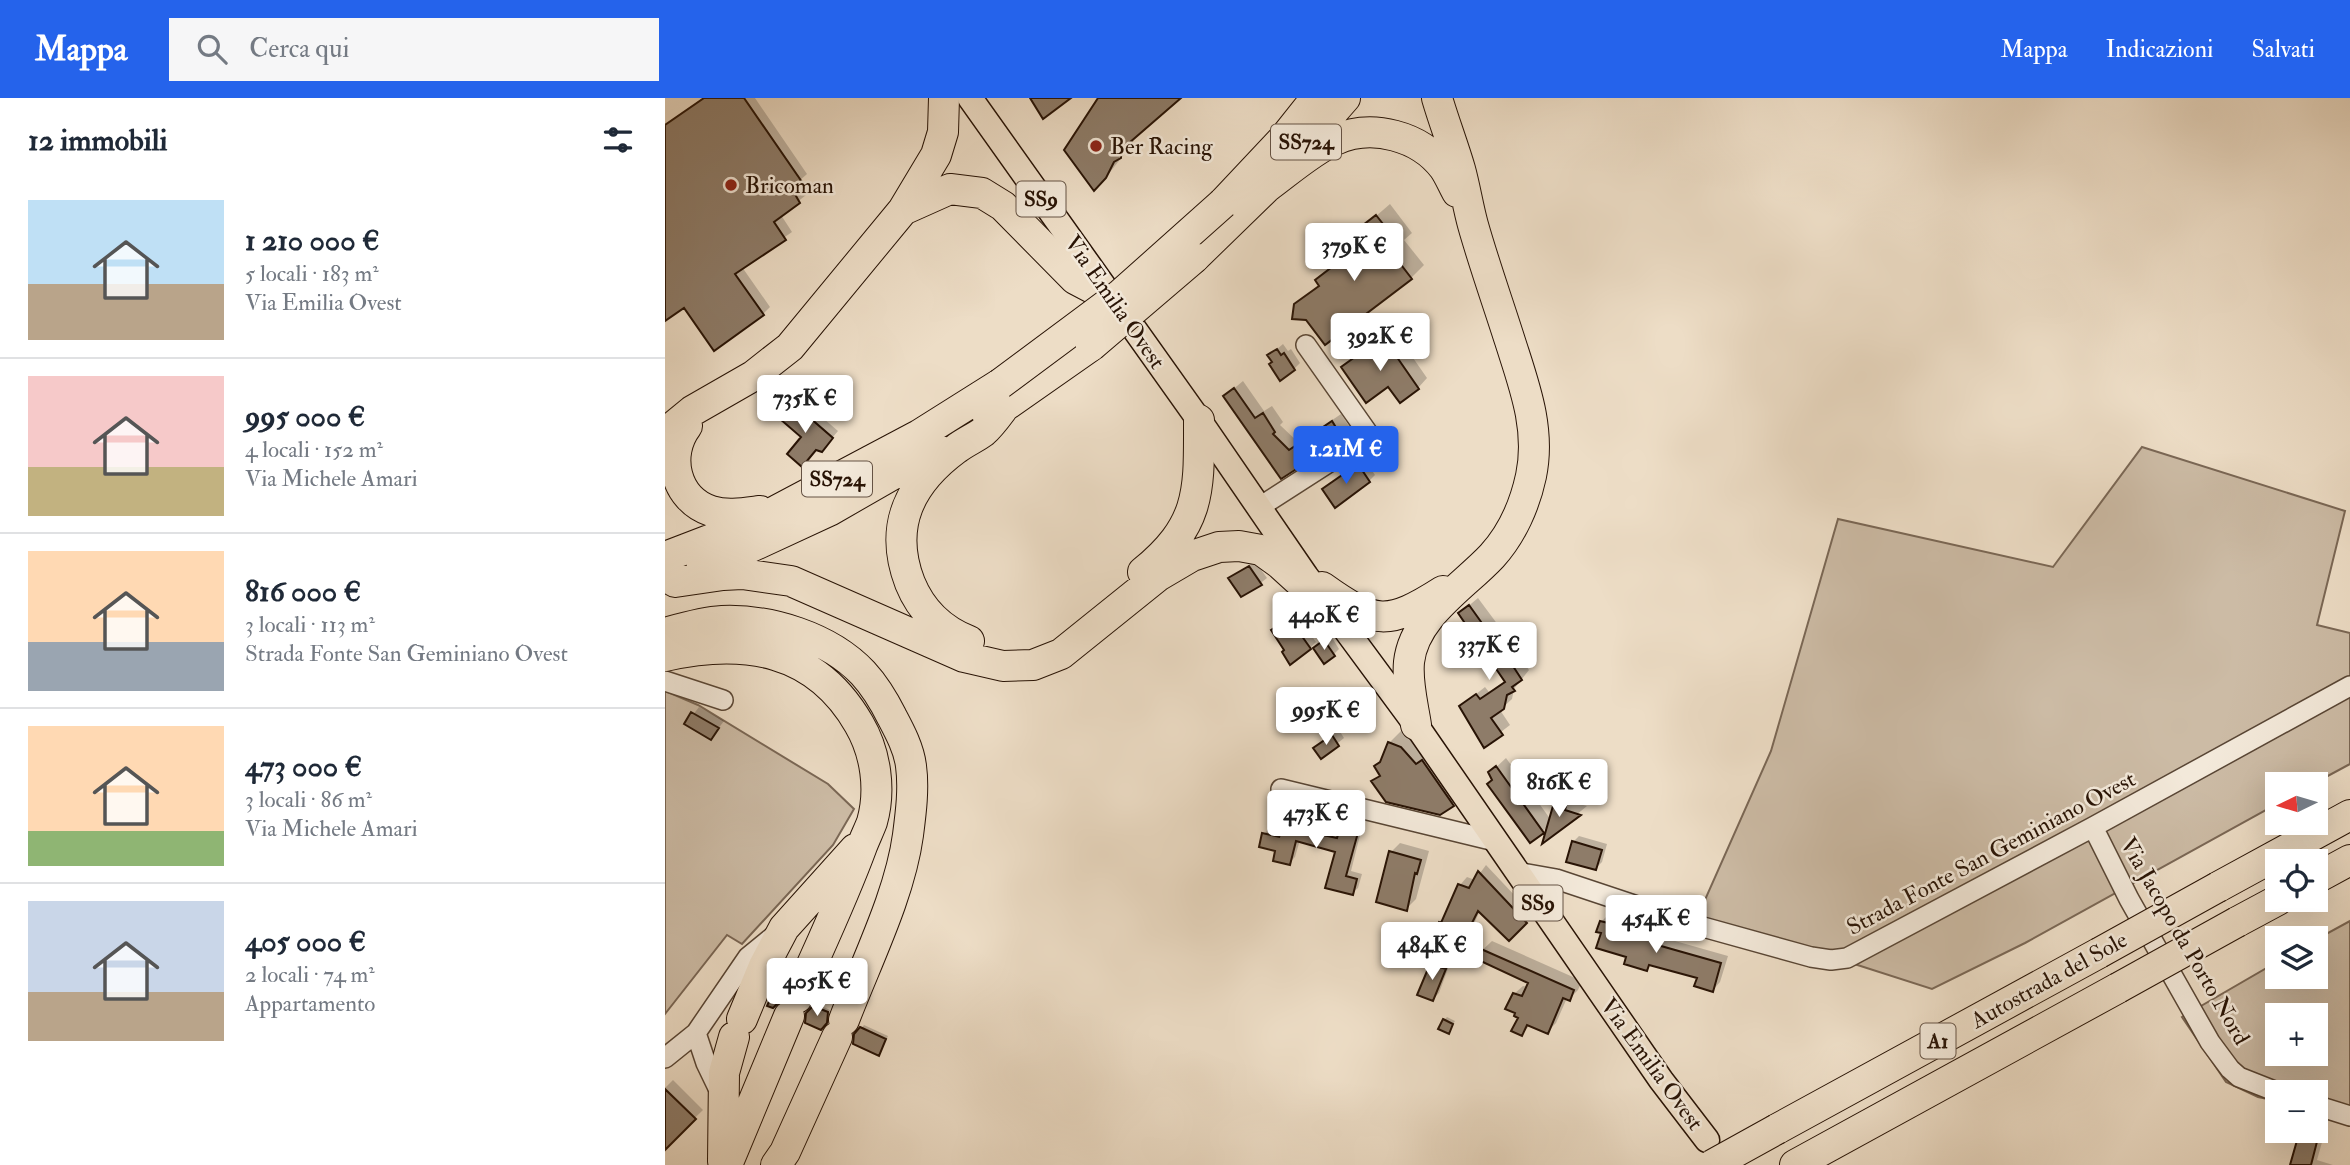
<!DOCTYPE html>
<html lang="it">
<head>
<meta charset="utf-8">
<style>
  body { margin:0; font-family:"IM FELL Double Pica",serif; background:#f6f6f7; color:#1f2937; height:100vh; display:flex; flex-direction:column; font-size:26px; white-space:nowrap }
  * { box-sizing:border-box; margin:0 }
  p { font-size:23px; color:#747a83 }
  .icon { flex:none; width:38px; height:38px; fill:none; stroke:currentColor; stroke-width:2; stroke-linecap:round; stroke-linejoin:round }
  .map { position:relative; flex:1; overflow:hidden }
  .panel { display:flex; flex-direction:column; background:#fff; width:665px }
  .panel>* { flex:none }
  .needle { width:46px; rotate:265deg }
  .fabs { position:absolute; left:1600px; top:674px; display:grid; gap:14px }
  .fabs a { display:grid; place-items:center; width:63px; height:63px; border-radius:0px; background:#fff; box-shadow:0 7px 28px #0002; font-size:35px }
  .price { position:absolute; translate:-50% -60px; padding:0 16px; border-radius:7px; background:#fff; color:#222; font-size:23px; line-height:46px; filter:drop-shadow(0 2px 4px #0008) }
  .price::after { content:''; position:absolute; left:50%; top:42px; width:21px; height:16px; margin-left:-10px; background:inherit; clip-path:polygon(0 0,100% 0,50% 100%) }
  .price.on { background:#2563eb; color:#fff }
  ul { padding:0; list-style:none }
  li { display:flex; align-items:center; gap:21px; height:175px; padding:0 28px }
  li+li { border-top:2px solid #e0e1e3 }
  li span { display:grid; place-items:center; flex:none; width:196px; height:140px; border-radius:0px; color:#555 }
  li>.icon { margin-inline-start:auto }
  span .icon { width:84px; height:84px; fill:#fffc; stroke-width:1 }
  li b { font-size:30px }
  h2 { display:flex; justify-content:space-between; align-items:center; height:84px; padding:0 28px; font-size:30px }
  header { display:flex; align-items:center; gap:42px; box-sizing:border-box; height:98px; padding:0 35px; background:#2563eb; color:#fff }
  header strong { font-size:33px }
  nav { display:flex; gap:38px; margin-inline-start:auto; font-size:24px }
  .search { width:490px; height:63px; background:#f6f6f7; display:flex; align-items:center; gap:18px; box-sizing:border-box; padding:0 24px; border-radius:0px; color:#747a83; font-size:26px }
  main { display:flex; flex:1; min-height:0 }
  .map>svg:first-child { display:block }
  .green { fill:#ccbba5; stroke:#7a6755; stroke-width:2; fill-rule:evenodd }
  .shadow { fill:#0003 }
  .building { fill:#8e7c69; stroke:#281305; stroke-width:2 }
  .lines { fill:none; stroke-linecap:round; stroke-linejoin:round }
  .minor-casing { stroke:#594635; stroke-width:22 }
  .major-casing { stroke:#281305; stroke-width:27 }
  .highway-casing { stroke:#281305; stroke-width:32 }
  .minor { stroke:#f3e9da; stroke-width:19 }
  .major { stroke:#edddc6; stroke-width:24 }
  .highway { stroke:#edddc6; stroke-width:30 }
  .highway-bridge-casing { stroke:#281305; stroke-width:32; stroke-linecap:butt }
  .highway-bridge { stroke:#edddc6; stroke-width:30 }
  .poi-dot { fill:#8f2418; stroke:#f3e9da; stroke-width:2.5 }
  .labels { text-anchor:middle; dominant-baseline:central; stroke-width:5; stroke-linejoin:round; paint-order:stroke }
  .shield { fill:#f3e9da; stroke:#655345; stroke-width:2 }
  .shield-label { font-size:21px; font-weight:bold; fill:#281305 }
  .poi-label { font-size:23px; fill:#281305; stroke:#f3e9da; text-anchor:start }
  .street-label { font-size:23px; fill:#281305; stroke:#f3e9da }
</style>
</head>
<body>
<header>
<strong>Mappa</strong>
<div class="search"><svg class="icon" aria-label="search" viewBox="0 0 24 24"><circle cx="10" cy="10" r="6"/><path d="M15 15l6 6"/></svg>Cerca qui</div>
<nav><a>Mappa</a><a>Indicazioni</a><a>Salvati</a></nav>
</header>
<main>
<section class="panel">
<h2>12 immobili<svg class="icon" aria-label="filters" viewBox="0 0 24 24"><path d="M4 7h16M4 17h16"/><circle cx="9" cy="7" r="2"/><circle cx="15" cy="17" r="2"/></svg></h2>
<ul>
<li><span style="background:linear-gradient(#bfe0f5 60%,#b9a48a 0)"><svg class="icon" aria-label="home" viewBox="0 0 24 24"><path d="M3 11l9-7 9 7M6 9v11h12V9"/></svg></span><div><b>1 210 000 €</b><p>5 locali · 183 m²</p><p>Via Emilia Ovest</p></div></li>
<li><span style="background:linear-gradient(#f6c9c9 65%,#c2b280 0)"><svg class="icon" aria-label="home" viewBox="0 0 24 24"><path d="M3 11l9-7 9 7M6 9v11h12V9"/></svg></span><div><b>995 000 €</b><p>4 locali · 152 m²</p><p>Via Michele Amari</p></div></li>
<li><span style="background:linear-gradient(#ffd9b3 65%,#9aa5b1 0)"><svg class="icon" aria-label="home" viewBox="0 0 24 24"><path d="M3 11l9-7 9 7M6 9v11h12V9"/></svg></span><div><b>816 000 €</b><p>3 locali · 113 m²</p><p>Strada Fonte San Geminiano Ovest</p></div></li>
<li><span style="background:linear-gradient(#ffd9b3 75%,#8fb573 0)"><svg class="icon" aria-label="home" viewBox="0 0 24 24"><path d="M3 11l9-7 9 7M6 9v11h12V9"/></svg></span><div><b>473 000 €</b><p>3 locali · 86 m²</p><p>Via Michele Amari</p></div></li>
<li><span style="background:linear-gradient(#c9d6e8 65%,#b9a48a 0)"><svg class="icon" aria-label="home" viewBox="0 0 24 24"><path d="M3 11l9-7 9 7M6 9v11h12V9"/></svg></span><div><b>405 000 €</b><p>2 locali · 74 m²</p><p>Appartamento</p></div></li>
</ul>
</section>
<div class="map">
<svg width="1685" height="1067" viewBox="0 0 1685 1067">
  <rect width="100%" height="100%" fill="#edddc6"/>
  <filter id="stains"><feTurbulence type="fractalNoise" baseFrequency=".00286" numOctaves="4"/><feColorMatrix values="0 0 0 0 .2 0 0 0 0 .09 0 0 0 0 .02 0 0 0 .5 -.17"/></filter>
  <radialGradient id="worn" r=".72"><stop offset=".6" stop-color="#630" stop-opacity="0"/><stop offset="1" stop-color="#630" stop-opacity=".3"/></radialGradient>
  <path class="green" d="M1477 349 1680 413 1652 527 1685 535V666L1648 686H1612V706L1360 845 1267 891 1180 863 1031 822 1106 653 1173 421 1388 469Z
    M0 593 33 607 163 686 189 711 168 747 77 846 62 837 0 916Z
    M1685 823V1023L1650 1012V994H1612V1003L1593 999 1561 984 1517 919 1612 864V878H1650V842ZM1612 917H1650V956H1612Z"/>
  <path class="shadow" d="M38 0H90L142 76 133 84 141 97 116 117 127 134 77 169 105 209 98 216 19 208 0 221V26Z
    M435 0H514L469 39 468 45 442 78Z
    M725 106 747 135 739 142 759 167 746 180 631 207 655 186 652 182 677 161 674 157 699 135 696 131Z
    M728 231 762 280 753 290 723 287 679 269 688 259Z
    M618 246 623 253 626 251 635 265 629 271 609 263 605 257Z
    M578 283 599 313 607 308 618 324 615 327 634 345 676 316 686 331 677 339 616 378 560 298Z
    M136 301 173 333 162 346 152 350 118 321Z
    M699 361 710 377 704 383 666 385Z
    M590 463 602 480 584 494 566 480Z
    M813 500 839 535 841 533 855 548 851 553 864 572 849 591 847 601 835 612 845 627 819 647 796 608 820 589 824 594 841 582 795 515Z
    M630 515 651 544 645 550 621 552 608 532Z
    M666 538 674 551 668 557 656 545Z
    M34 609 59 623 46 640 21 626Z
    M674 632 679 640 657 658V644Z
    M737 632 749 637 800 693 787 706 708 683 716 676 724 645Z
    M841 660 886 722 891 702 900 693 909 696 907 704 922 708 881 742 885 726 878 733 828 682 825 675Z
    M638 715 648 718 649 729 676 734 678 728 683 722 698 725 686 773 697 776 693 790 687 795 662 788 672 753 635 742 630 759 624 765 599 736 605 730 615 732 626 718 633 720Z
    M914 738 942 746 937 764 931 770 908 744Z
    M735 745 764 753 751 801 741 811 726 754Z
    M821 767 868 817 844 841 815 813 802 840 794 847 775 825 780 820 795 787 802 779 810 782Z
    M944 816 992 828 991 831 997 833 996 839 1063 858 1055 884 1048 892 1034 879 986 866 981 871 963 858 938 834 936 824Z
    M827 843 917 883 913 892 904 901 902 900 891 925 882 934 865 927 857 936 849 896 858 888 863 889 865 884 810 859Z
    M773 861 785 865 774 895 768 901 767 867Z
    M152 906 165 912 164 921 156 930 143 915Z
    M782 919 790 923 783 934 779 922Z
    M199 927 223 938 216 953 191 937Z
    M8 982 38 1012 0 1049V990Z
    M1650 1012 1665 1016 1652 1062 1668 1067H1627L1650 1032Z"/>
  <path class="building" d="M39 0H79L137 84 127 91 135 105 109 124 121 142 70 176 99 217 49 253 19 210 0 223V27Z
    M365 0H406L378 21Z
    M433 0H516L456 52V60L449 64 441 80 429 93 399 52Z
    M711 117 736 149 727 155 747 181 660 247 641 222 627 221 629 206 654 188 650 182 676 162 672 157 698 137 693 131Z
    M718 239 754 291 735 305 723 289 701 305 676 269Z
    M612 251 616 257 619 255 630 272 615 283 604 266 607 264 602 257Z
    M569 290 590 320 598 315 610 334 608 336 624 352 667 323 678 341 616 381 558 298Z
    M129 306 168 340 157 354 151 352 137 369 122 356 136 339 115 321Z
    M693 366 705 384 670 410 657 391Z
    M584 468 597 487 576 499 563 480Z
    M804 507 829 542 832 540 837 546 839 545 848 558 844 562 857 582 847 589 850 593 842 597 839 611 826 620 838 637 819 650 794 608 811 596 815 601 840 584 793 515Z
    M624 520 646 551 625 567 617 554 619 552 606 532Z
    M659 542 670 558 659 566 648 550Z
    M26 614 54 630 46 642 19 626Z
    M667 637 674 648 656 661 648 650Z
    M723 644 736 649 751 666 757 662 789 708 775 717 721 704 706 683 715 678 709 668 715 664Z
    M831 668 879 735 865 745 822 686 827 682 823 674Z
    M890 701 902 704 900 712 916 717 877 746Z
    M631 720 643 724 644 734 672 740 676 727 694 731 681 778 692 781 688 797 660 790 670 754 631 743 625 767 608 763 610 753 594 749 597 735 615 739 612 737 614 729H617L619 723 629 726Z
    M907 743 937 752 931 772 901 764Z
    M724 753 756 762 752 776 750 775 742 813 711 804Z
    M813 773 862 825 844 843 813 813 795 849 767 834 774 824 776 825 793 786 804 790Z
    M935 823 985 835 984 838 991 840 989 846 1056 865 1048 894 1029 888 1032 880 984 867 982 873 959 866 961 859 931 850 936 835 931 834Z
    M816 851 909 892 905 903 898 900 883 936 862 927 857 938 846 933 853 920 849 918 850 915 840 911 848 895 857 898 863 885 807 859Z
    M765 866 781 871 768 903 752 897Z
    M110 890 116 893 115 903 108 910 102 908Z
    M148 908 163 914 162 925 156 932 140 925 141 915Z
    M778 921 788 926 784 936 773 931Z
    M195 929 221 941 214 958 188 946 189 936Z
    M0 991 31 1021 0 1052Z
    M1635 1032H1655L1646 1067H1625Z"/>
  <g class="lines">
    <defs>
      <path id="minor" d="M593 410 705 338 641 247
        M0 583 58 602
        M616 691 830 743
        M1428 729 1464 801 1545 944 1565 971 1574 979 1612 994
        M851 774 891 781 1020 824 1146 859 1166 862 1182 860 1428 729 1685 588
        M0 960 31 935
        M55 994 41 965 31 935 83 859 110 837
        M1650 1007 1685 1018"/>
      <path id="major" d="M305 0 534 322 641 478 751 627 996 982 1042 1042"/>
      <path id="highway" d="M602 89C624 73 646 53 670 42 707 25 755 38 779 70 784 77 788 87 792 94
        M558 105 620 39 651 0
        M238 112 285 91 317 95 338 108 410 181 448 201
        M529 160 602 89 680 0
        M323 320 426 248
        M22 328C0 357 10 401 46 413 62 418 79 415 95 413
        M0 345 10 327 27 313 88 278 125 249 238 112 271 57 278 34 279 0
        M0 459 86 426 254 337 335 286
        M36 472 164 413 272 351
        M478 474C537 426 534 392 534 322
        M10 484 58 477 77 476 126 483 299 559 338 568 368 567 396 556 493 478 527 458 554 449 574 448 596 452 614 465 670 516
        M657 489C710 527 723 528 778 493
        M0 535C18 530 38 524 57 523 105 521 164 539 198 575 210 588 219 603 227 619 235 634 244 651 246 668 249 690 246 714 243 737 235 797 201 864 179 922
        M304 543C276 532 256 512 245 485 223 428 245 385 291 351 300 344 310 340 318 334 326 327 333 317 339 309
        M0 558C79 540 151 551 194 626 211 655 216 692 207 724 204 732 200 740 197 748 178 800 154 850 132 900
        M751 627C748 607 742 585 744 564 749 518 798 489 827 458 847 436 860 406 866 378 876 331 859 287 845 243 833 205 819 166 808 127 803 109 800 89 795 71 788 47 779 24 772 0
        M1650 781 1685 762
        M1553 789 1685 717
        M1572 824 1613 802
        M77 921 99 868 119 830 190 751
        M1112 1031 1434 855
        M58 1063 59 975 69 939
        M62 1067 124 918
        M111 1067 120 1054 172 939
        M1130 1067 1453 890"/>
    </defs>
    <use href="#minor" class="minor-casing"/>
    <use href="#major" class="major-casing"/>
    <use href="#highway" class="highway-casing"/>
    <use href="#minor" class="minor"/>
    <use href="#major" class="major"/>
    <use href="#highway" class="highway"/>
    <defs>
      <path id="highway-bridge" d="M426 248 529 160
        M335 286 456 196 558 105
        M1434 855 1553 789
        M1453 890 1572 824
        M1047 1067 1112 1031"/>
    </defs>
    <use href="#highway-bridge" class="highway-bridge-casing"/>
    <use href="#highway-bridge" class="highway-bridge"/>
  </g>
  <g class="poi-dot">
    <circle cx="431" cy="48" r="7"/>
    <circle cx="66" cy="87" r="7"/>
  </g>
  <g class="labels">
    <g class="shield">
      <rect x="606" y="26.5" width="70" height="35" rx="5"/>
      <rect x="351.5" y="83.5" width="49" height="35" rx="5"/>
      <rect x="137" y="363.5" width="70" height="35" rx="5"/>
      <rect x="848.5" y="787.5" width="49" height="35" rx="5"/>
      <rect x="1255.5" y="925.5" width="35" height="35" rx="5"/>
    </g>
    <g class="shield-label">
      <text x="641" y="44">SS724</text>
      <text x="376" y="101">SS9</text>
      <text x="172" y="381">SS724</text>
      <text x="873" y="805">SS9</text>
      <text x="1273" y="943">A1</text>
    </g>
    <g class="poi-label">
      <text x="445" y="48">Ber Racing</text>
      <text x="80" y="87">Bricoman</text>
    </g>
    <g class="street-label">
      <text transform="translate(450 204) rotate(55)">Via Emilia Ovest</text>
      <text transform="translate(1326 755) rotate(-28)">Strada Fonte San Geminiano Ovest</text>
      <text transform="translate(1520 843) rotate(60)">Via Jacopo da Porto Nord</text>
      <text transform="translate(1384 882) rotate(-29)">Autostrada del Sole</text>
      <text transform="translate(987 966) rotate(54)">Via Emilia Ovest</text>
    </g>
  </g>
  <rect width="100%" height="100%" filter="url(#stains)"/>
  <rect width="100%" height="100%" fill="url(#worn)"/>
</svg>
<div class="fabs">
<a><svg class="needle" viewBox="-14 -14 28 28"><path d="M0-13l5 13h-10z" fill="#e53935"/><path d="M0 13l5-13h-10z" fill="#747a83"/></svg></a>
<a><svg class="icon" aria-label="locate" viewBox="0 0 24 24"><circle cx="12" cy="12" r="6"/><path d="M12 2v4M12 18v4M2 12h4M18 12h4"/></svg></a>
<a><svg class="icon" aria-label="layers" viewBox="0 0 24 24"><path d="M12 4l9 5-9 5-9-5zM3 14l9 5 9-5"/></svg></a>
<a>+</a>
<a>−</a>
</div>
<b class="price" style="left:689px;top:185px">379K €</b>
<b class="price" style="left:715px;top:275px">392K €</b>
<b class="price" style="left:140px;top:337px">735K €</b>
<b class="price on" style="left:681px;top:388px">1.21M €</b>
<b class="price" style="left:659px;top:554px">440K €</b>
<b class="price" style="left:824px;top:584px">337K €</b>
<b class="price" style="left:661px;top:649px">995K €</b>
<b class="price" style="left:894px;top:721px">816K €</b>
<b class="price" style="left:651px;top:752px">473K €</b>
<b class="price" style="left:991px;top:857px">454K €</b>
<b class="price" style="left:767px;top:884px">484K €</b>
<b class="price" style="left:152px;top:920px">405K €</b>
</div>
</main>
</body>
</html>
